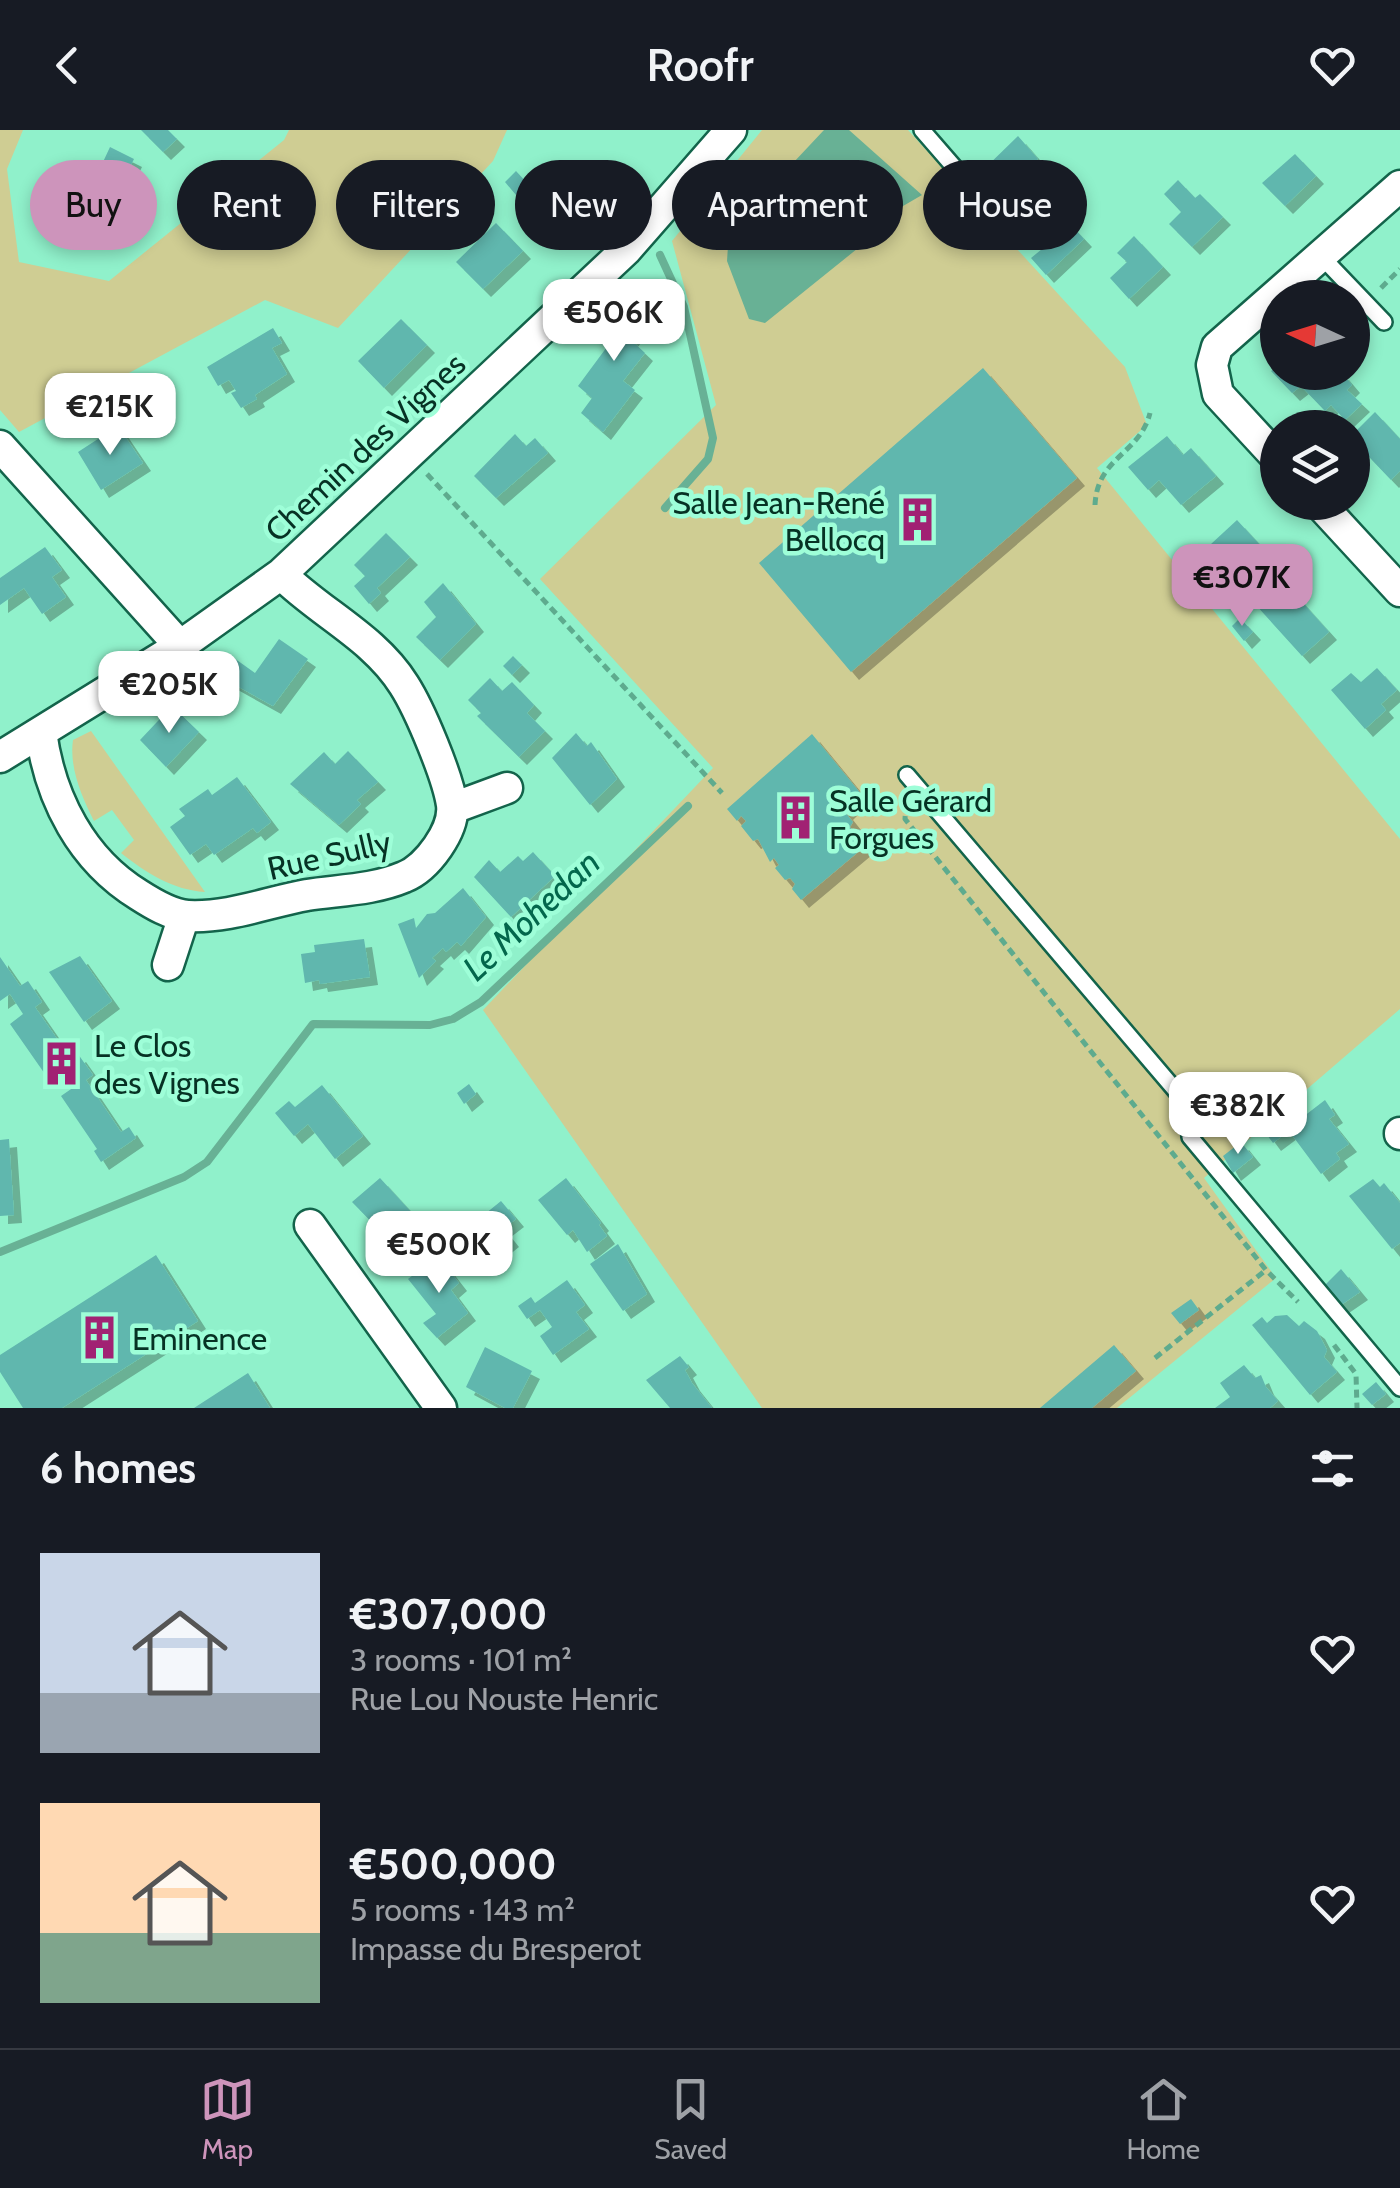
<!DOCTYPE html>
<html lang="en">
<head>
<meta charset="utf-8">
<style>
  body { margin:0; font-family:Cabin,sans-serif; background:#20242c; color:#f1f3f6; height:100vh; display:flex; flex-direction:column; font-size:38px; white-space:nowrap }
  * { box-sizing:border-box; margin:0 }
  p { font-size:32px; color:#9ea1a6 }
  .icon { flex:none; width:55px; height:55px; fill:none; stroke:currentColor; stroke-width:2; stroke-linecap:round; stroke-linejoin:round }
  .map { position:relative; height:1278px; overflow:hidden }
  .details { display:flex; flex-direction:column; background:#171b24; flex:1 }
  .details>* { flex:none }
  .hud { position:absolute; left:30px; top:30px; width:1340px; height:90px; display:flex; gap:20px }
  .needle { width:65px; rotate:274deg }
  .controls { position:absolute; left:1260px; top:150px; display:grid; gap:20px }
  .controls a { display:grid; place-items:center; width:110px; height:110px; border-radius:50%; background:#171b24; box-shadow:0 5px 15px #0003; font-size:50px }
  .price { position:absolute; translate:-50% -85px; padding:0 22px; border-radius:20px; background:#fff; color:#222; font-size:32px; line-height:65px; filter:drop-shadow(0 2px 5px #0008) }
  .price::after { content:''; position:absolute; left:50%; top:60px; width:30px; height:22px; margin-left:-15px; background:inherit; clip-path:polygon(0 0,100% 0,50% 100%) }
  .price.on { background:#cd94bb; color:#111 }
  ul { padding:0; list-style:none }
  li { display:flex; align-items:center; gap:30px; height:250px; padding:0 40px }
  li span { display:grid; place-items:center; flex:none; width:280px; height:200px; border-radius:0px; color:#555 }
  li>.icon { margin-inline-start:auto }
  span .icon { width:120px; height:120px; fill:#fffc; stroke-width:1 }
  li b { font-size:42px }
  h2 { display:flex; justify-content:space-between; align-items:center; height:120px; padding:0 40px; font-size:42px }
  .chip { padding:0 35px; border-radius:45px; background:#171b24; box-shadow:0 5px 15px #0003; font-size:35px; line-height:90px }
  .chip.on { background:#cd94bb; color:#111 }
  header { display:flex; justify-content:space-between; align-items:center; height:130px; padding:0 40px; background:#171b24; font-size:45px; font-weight:600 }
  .menu { display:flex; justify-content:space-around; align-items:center; height:140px; border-top:2px solid #363941; background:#171b24; font-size:28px; color:#9ea1a6 }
  .menu a { display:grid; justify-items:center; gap:5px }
  .menu .on { color:#cd94bb }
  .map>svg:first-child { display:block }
  .green { fill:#cfcd93 }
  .water { fill:#68b195 }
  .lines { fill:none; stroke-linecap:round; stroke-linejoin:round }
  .stream { stroke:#68b195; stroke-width:8 }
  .building { fill:#60b7ae; filter:url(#shadow) }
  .lane-casing { stroke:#13644b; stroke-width:20 }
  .street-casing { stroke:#13644b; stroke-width:35 }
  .path { stroke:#5eab8e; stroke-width:5; stroke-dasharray:8 5; stroke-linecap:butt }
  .lane { stroke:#fff; stroke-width:15 }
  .street { stroke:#fff; stroke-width:30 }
  .labels { text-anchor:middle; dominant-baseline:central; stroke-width:9; stroke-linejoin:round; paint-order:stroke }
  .street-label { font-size:32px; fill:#063224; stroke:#9efed8 }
  .poi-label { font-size:32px; fill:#063224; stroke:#9efed8; text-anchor:start }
  .water-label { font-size:35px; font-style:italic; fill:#03674c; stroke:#9efed8 }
</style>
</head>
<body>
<header><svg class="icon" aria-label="back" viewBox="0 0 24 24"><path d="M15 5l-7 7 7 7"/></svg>Roofr<svg class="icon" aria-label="heart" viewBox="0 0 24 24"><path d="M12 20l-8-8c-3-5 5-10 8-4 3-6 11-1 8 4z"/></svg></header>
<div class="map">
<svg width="1400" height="1278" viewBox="0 0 1400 1278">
  <defs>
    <filter id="shadow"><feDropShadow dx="8" dy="8" stdDeviation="0" flood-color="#0004"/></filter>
  </defs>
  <rect width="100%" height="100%" fill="#90f1cb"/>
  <path class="green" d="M0 0H23L7 39 19 132 109 151 284 10 289 0H507L493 31 338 198 265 170 19 302 0 280Z
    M762 0H908L1125 237 1147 295 1097 338 1400 709V879L1204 1048 1276 1148 1117 1278H762L483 880 713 638 540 449 716 275 672 111Z
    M91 601 205 762C173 760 146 743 121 723L134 710 112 680 94 691C82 667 69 638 73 610Z"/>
  <path class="water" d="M824 0H849L922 65 891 83 883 98 765 193 749 189 727 131 729 101Z"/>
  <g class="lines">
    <path class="stream" d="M660 125 684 177 713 308 708 329 665 378
      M0 1122 184 1047 207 1032 313 894 430 895 453 889 481 872 688 676"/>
  </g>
  <path class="building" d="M141 0H168L177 9 163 22Z
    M1018 6 1038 29 1023 43 1048 71 1024 92 980 43Z
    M110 17 134 29 110 77 100 72 94 83 97 97 73 101 71 87 54 90 50 66 78 61 83 50 87 52 98 30 103 32Z
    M1295 24 1316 46 1285 76 1262 53Z
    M516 41 528 54 516 65 505 52Z
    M1178 50 1195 68 1200 64 1223 87 1192 117 1169 94 1181 82 1164 64Z
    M1067 91 1084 109 1046 145 1031 128 1042 119 1039 115Z
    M496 93 523 121 483 159 456 132Z
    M1134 106 1163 137 1129 169 1110 148 1127 132 1117 123Z
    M623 162 649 184 630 209 645 223 623 251 635 260 603 302 581 283 592 268 578 256 618 202 602 187Z
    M401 189 427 215 384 258 358 231Z
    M273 198 282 213 272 218 287 244 255 265 257 269 241 278 231 263 236 261 229 250 218 256 207 237Z
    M1278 236V242H1341L1352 255 1347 260 1362 274 1345 290 1331 275 1325 281 1301 256 1292 263 1271 241Z
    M983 238 1077 348 851 542 759 433Z
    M1375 282 1400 309V341L1391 350 1352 309V305Z
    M118 296 143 333 101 360 78 322Z
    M515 304 526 316 535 308 548 323 496 368 474 346Z
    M1167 306 1183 325 1191 318 1216 346 1181 375 1159 350 1148 360 1128 337Z
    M1237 390 1271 427 1246 453 1211 414Z
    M386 403 410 427 377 458 381 463 369 474 354 456 365 446 354 435Z
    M45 417 62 440 52 447 66 467 42 484 24 458 0 475V448Z
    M443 453 476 494 440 530 416 507 436 487 424 472Z
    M1278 453 1289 465 1293 462 1329 502 1302 526 1255 474Z
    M1240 488 1253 502 1244 511 1232 496Z
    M279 509 308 529 273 576 221 547 234 528 255 543Z
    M513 526 522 535 512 545 503 536Z
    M1377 538 1397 560 1381 574 1386 580 1365 599 1331 560 1351 543 1361 552Z
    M490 548 502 561 512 552 534 575 527 583 545 601 519 627 477 586 481 583 468 570Z
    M172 576 199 602 166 637 140 610Z
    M576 603 587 616 591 612 617 649 590 675 552 628Z
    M812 604 862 665 845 682 853 692 850 697 856 704 859 699 870 712 801 770 792 759 795 754 790 748 785 750 775 738 779 735 774 728 770 732 758 709 753 711 741 696 746 691 741 686 737 691 727 679Z
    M348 621 378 652 357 670 361 674 339 695 290 654 324 622 335 634Z
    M237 647 271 692 257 703 253 698 214 725 206 714 190 725 170 697 185 686 179 679 208 659 212 665Z
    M533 722 555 746 511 787 474 747 489 730 500 742 518 726 523 731Z
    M463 758 486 787 461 816 457 812 446 822 443 818 432 828 436 831 419 848 398 794 414 788 416 798 427 784 435 783Z
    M364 809 370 847 320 854 319 850 305 853 301 824 315 822 314 815Z
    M80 826 112 871 84 892 49 842Z
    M0 827 20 856 28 851 42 872 35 877 71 929 78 924 93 945 86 950 121 1002 129 997 136 1008 101 1032 94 1021 97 1019 61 966 74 957 60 937 47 947 10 894 23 884 10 864 0 871Z
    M469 954 476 964 464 974 457 963Z
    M322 955 363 1006 335 1029 308 994 294 1006 275 983 289 971 295 977Z
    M1325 970 1335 985 1329 989 1349 1014 1336 1023 1340 1029 1321 1044 1289 1001 1273 1013 1262 998 1289 977 1299 990Z
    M9 1009 14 1085 0 1086V1010Z
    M1241 1012 1253 1027 1233 1043 1223 1026Z
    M380 1048 423 1095 397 1118 352 1072Z
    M566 1048 601 1093 599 1095 607 1106 587 1122 573 1100 567 1105 538 1070Z
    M1373 1049 1380 1057 1384 1053 1400 1073V1113L1392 1119 1349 1066Z
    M501 1071 516 1089 503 1099 511 1109 480 1134 475 1128 466 1136 448 1114Z
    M618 1114 647 1164 623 1181 590 1134Z
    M156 1125 198 1191 62 1278H23L0 1242V1225Z
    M438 1126 459 1153 451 1160 468 1183 437 1208 423 1193 436 1184 408 1149Z
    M1341 1139 1360 1162 1341 1175 1325 1155Z
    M567 1150 585 1175 576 1182 589 1199 553 1225 540 1206 552 1197 540 1180 527 1189 518 1176 531 1167 535 1173Z
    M1191 1169 1199 1180 1180 1194 1171 1183Z
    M1287 1185 1299 1196 1304 1191 1317 1201 1327 1220 1324 1227 1337 1242 1310 1265 1252 1195 1262 1187 1267 1193 1275 1186Z
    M1114 1215 1136 1241 1092 1278H1040Z
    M485 1217 532 1241 513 1278H505L466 1257Z
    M680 1226 689 1237 685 1240 692 1253 712 1278H670L646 1250Z
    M1244 1235 1255 1248 1261 1245 1266 1257 1278 1271 1270 1278H1215L1230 1267 1220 1253Z
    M248 1243 270 1278H194Z
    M1376 1252 1386 1264 1372 1275 1362 1264Z"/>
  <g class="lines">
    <defs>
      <path id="lane" d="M922 0 1014 106
        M1320 125 1384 192
        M907 645 1188 975 1190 1007 1400 1258"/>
      <path id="street" d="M0 316 180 516
        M1278 329 1218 264 1212 235 1217 217 1400 56
        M1318 372 1400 461
        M41 602C50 669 82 730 139 765 153 774 171 785 188 786 229 788 268 772 307 765 340 760 373 760 404 747 427 738 455 700 452 675 448 647 420 580 404 555 374 507 320 483 281 444
        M0 627 180 516 281 444 626 120 731 0
        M453 678 507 658
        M168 835 184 786
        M1400 1004V1003
        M310 1095 441 1278"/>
    </defs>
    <use href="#lane" class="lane-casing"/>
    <use href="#street" class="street-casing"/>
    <path class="path" d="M1381 158 1400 139
      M427 344 722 663
      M1095 375C1097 327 1140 324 1150 283
      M906 673 905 689 1266 1140 1298 1172
      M1334 1215 1356 1244 1357 1278
      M1155 1228 1266 1140"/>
    <use href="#lane" class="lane"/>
    <use href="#street" class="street"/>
  </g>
  <defs>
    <symbol id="building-bare" viewBox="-9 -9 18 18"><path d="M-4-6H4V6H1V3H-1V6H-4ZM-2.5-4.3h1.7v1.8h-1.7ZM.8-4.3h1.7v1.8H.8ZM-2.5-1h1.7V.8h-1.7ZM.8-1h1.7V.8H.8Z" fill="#a12173" stroke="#9efed8" stroke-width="2.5" paint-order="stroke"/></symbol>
  </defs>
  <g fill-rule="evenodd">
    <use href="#building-bare" x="886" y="358" width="63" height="63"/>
    <use href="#building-bare" x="764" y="656" width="63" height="63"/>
    <use href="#building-bare" x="30" y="902" width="63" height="63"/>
    <use href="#building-bare" x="68" y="1176" width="63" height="63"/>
  </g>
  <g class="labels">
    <g class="street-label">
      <text transform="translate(365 317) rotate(-43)">Chemin des Vignes</text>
      <text transform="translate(329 725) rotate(-13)">Rue Sully</text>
    </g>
    <g class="poi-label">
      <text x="885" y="372" text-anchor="end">Salle Jean-René<tspan x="885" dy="37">Bellocq</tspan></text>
      <text x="829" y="670">Salle Gérard<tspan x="829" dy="37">Forgues</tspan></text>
      <text x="94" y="915">Le Clos<tspan x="94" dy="37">des Vignes</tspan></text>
      <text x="132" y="1208">Eminence</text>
    </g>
    <g class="water-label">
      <text transform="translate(531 785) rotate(-43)">Le Mohedan</text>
    </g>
  </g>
</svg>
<div class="controls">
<a><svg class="needle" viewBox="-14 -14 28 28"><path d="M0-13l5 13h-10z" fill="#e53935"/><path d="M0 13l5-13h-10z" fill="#9ea1a6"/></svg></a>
<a><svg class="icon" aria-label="layers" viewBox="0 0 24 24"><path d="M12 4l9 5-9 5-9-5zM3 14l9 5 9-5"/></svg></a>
</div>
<b class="price" style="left:614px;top:234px">€506K</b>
<b class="price" style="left:110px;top:328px">€215K</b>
<b class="price on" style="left:1242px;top:499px">€307K</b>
<b class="price" style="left:169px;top:606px">€205K</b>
<b class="price" style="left:1238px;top:1027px">€382K</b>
<b class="price" style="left:439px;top:1166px">€500K</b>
<div class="hud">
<a class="chip on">Buy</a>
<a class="chip">Rent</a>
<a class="chip">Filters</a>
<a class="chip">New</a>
<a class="chip">Apartment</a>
<a class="chip">House</a>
</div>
</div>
<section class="details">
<h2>6 homes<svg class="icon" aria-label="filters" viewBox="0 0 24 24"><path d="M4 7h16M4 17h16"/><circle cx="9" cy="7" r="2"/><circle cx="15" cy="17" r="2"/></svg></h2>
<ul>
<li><span style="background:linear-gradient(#c9d6e8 70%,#9aa5b1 0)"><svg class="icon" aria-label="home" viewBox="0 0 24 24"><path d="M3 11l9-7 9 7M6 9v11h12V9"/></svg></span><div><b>€307,000</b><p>3 rooms · 101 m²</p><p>Rue Lou Nouste Henric</p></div><svg class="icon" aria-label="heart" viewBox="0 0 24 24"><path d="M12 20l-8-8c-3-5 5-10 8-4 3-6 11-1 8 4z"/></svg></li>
<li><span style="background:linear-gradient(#ffd9b3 65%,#7fa58c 0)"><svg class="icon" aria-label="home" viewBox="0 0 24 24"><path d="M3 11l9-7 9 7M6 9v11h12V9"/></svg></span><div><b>€500,000</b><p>5 rooms · 143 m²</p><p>Impasse du Bresperot</p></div><svg class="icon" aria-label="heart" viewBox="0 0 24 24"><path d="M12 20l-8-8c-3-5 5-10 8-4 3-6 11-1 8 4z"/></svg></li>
</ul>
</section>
<nav class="menu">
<a class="on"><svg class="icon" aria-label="map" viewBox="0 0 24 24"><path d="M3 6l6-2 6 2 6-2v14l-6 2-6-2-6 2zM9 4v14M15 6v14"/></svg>Map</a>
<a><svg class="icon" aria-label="saved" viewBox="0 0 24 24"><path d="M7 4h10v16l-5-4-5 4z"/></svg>Saved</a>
<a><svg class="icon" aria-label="home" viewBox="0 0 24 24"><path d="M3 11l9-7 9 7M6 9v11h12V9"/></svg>Home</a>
</nav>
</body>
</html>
